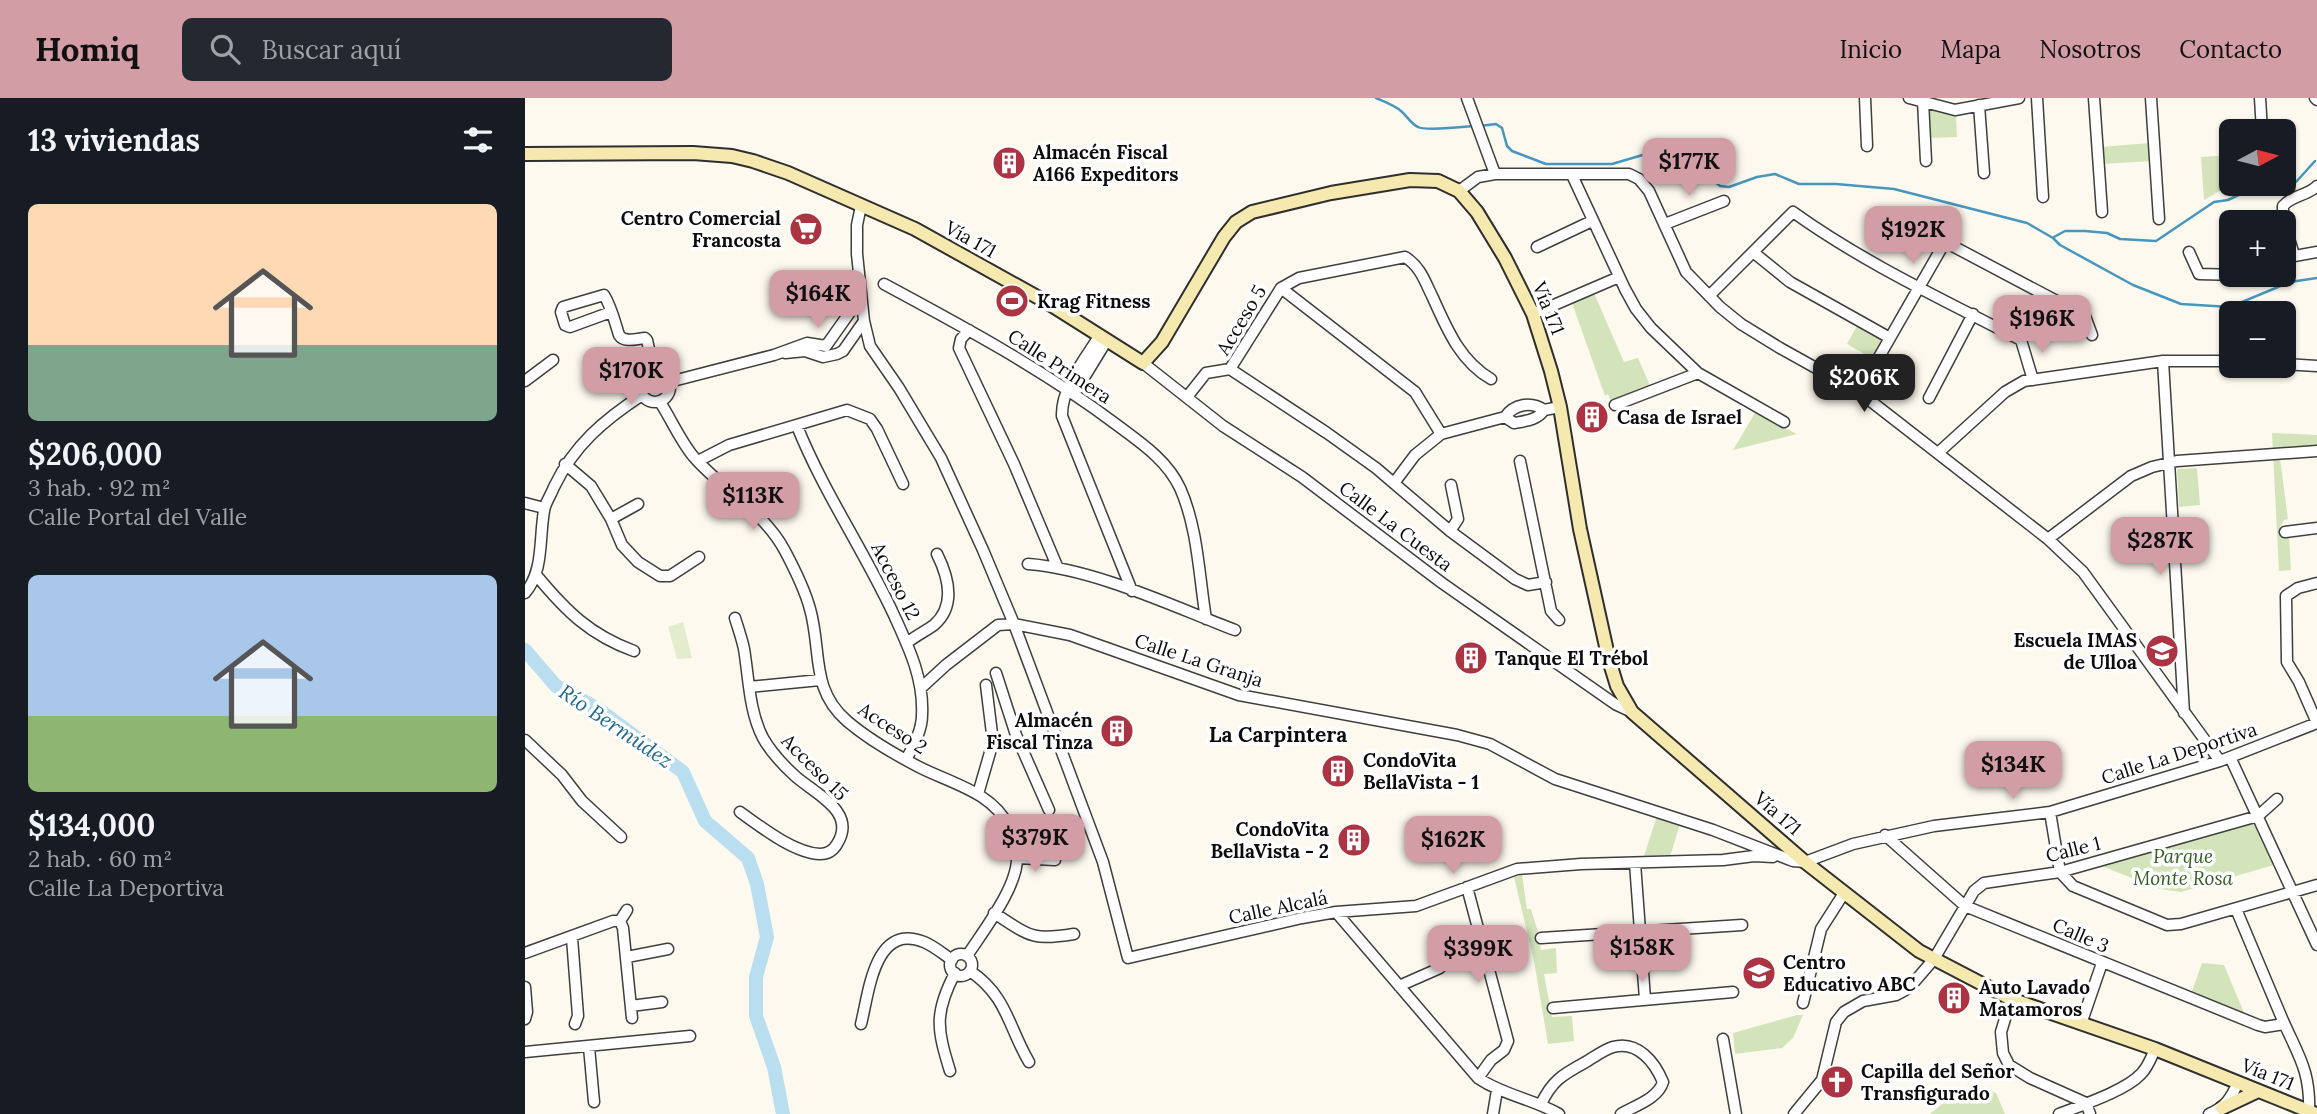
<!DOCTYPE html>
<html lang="es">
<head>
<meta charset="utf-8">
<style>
  body { margin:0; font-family:Lora,serif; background:#242831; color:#f1f3f6; height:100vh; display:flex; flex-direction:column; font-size:26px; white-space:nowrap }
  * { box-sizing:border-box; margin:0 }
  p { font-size:23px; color:#9ea1a6 }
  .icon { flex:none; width:38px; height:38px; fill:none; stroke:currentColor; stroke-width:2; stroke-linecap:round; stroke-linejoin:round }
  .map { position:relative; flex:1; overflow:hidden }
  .sheet { display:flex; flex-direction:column; background:#171b24; width:525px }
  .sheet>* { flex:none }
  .needle { width:46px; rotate:83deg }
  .buttons { position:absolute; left:1694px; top:21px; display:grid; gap:14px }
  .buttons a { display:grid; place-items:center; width:77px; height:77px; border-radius:10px; background:#171b24; box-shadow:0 2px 5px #0004; font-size:35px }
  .price { position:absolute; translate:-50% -60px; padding:0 16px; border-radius:14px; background:#d29da5; color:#111; font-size:23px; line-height:46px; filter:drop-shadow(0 2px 4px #0008) }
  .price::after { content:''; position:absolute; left:50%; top:42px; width:21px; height:16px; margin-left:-10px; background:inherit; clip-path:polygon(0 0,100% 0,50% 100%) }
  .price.active { background:#222; color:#fff }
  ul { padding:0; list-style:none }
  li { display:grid; align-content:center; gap:14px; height:371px; padding:0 28px }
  li span { display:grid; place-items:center; height:217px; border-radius:10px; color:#555 }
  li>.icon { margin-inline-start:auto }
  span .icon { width:126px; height:126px; fill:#fffc; stroke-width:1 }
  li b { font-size:30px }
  h2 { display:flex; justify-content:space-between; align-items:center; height:84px; padding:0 28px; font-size:30px }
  header { display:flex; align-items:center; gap:42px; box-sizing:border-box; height:98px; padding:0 35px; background:#d29da5; color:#111 }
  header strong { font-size:33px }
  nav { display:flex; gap:38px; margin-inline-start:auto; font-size:24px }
  .search { width:490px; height:63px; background:#242831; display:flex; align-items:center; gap:18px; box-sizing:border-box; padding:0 24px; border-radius:10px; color:#9ea1a6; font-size:26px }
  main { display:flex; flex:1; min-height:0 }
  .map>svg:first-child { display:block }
  .green { fill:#d3e4bb }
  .pitch { fill:#e3eccc }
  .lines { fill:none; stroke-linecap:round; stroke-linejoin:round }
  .stream { stroke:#4796be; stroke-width:2.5 }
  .river { stroke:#b8deef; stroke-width:14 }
  .minor-casing { stroke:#3f3f3f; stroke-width:13 }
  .secondary-casing { stroke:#2e2e2e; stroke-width:16 }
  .minor { stroke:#fff; stroke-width:10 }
  .secondary { stroke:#f6e9b0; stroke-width:12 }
  .labels { text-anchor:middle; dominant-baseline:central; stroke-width:7; stroke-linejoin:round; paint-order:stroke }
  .poi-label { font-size:19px; font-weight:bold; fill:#0c0c0c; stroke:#fff; text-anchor:start }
  .street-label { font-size:19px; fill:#0c0c0c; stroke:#fff }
  .park-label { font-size:19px; font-style:italic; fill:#345c24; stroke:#fff }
  .water-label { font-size:21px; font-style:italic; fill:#246890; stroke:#fff }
  .neighbourhood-label { font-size:21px; font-weight:bold; fill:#0c0c0c; stroke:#fff }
</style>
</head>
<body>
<header>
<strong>Homiq</strong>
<div class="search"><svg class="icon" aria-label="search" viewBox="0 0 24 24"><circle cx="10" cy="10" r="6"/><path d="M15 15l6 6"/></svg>Buscar aquí</div>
<nav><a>Inicio</a><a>Mapa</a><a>Nosotros</a><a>Contacto</a></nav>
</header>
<main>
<section class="sheet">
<h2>13 viviendas<svg class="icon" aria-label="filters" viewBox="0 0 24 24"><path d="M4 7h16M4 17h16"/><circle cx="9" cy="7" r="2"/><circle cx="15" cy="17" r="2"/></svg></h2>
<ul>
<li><span style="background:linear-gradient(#ffd9b3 65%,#7fa58c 0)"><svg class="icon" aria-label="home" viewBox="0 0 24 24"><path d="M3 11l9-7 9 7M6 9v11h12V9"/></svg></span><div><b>$206,000</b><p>3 hab. · 92 m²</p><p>Calle Portal del Valle</p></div></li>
<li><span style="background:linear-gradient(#a9c7e8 65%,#8fb573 0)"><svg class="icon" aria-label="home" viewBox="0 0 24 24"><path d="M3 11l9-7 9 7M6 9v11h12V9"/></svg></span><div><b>$134,000</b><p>2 hab. · 60 m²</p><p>Calle La Deportiva</p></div></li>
</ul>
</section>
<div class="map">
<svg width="1792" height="1016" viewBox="0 0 1792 1016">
  <rect width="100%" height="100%" fill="#fdf9ee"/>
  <path class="green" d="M1401 8 1431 15 1432 39 1402 40Z
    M1625 45 1627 63 1577 66 1576 49Z
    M1706 57 1707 86 1679 102 1676 59Z
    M1069 195 1099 264 1113 260 1126 290 1086 304 1083 296 1080 298 1047 205Z
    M1333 226 1361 242 1350 262 1322 246Z
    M1230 315 1272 336 1208 352Z
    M1747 335 1792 337V348L1754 353 1763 421 1759 422 1755 429V437H1764L1766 472 1754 473Z
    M1672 370 1675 407 1654 409 1652 371Z
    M1132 718 1155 726 1145 759 1119 758Z
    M1729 725 1749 767 1656 794 1635 791 1574 767Z
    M997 777 1002 811H1006L1013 834 1016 852 1031 850 1032 875 1019 876 1027 919 1047 918 1049 943 1023 946 1009 863 989 779Z
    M1677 865 1699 867 1720 917 1666 896Z
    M1272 917H1278L1268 940 1257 950 1210 956 1208 935Z
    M1450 987 1471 995 1480 1016H1405L1423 1001 1450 993Z"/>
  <path class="pitch" d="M158 524 167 560 152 561 143 529Z"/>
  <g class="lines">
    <path class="stream" d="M851 0C860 4 869 7 876 13 882 18 886 26 893 29 900 33 938 29 949 28
      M955 28 971 26 977 30 982 48 987 53 1021 66H1087L1138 51 1148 53 1157 57 1195 88 1204 89 1232 79 1250 76 1274 86H1311L1369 91 1502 125 1528 140 1535 147 1608 187 1656 206 1705 209 1765 184 1792 180
      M1529 139 1540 133H1560L1582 135 1595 141 1631 143 1689 104 1703 102 1726 91H1757L1771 84 1790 63"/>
    <path class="river" d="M0 552 31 588 73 611 158 674 180 723 223 760 232 786 242 839 231 879V918L249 969 258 1016"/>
    <defs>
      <path id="minor" d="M942 0 970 76
        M1340 0 1342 48
        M1384 0 1430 12 1494 0
        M1512 0 1518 99
        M1569 0 1577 114
        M1626 0 1634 121
        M1735 0 1737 33
        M1790 0 1792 2
        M1398 3 1401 63
        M1454 7 1459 75
        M1047 77 1100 191 1111 211 1126 230 1173 275 1259 324
        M934 93 953 79 970 76H1104L1114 81 1124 93 1161 174 1195 209 1216 226 1255 250 1334 294 1523 441 1558 474 1695 663
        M336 108 332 127V156L339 223 345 248 374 290 416 360 458 452 489 526 578 764 603 860 777 820 811 814 891 808 992 771 1056 766 1198 762 1229 758 1248 759
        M1140 126 1199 103
        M1706 126V129
        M1012 149 1067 123
        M1228 154 1265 184 1365 240
        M1664 154 1674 176 1714 177
        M1769 157 1758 121V108C1767 97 1782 98 1792 88
        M1759 160 1792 154
        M359 186C439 229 519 272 592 327 616 345 642 362 655 390 673 430 674 479 681 521
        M756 190 890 294 916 336
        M1184 198 1268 114C1339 165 1419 202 1496 242L1508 282
        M86 214 45 229 40 227 36 214 38 209 79 197C86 208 90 224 94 237 99 245 111 241 120 240L122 242 129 274
        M1008 216 1094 179
        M444 232 436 241 434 250 489 366 532 468
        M575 237C560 261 536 290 537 318L607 493
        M1496 242 1518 197
        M260 255 280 253 298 259 312 256 318 253 339 223
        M1638 263 1659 615
        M618 265 698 328 777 379 917 485 1090 606 1107 614
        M1759 266 1792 268
        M115 289a15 15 0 1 1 30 0a15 15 0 1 1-30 0Z
        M966 281C935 263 922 231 908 200 900 184 896 169 880 159L774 180 756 190 705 271 802 335 851 370 925 433 990 481 1003 487 1021 484
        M0 283 28 262
        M144 284 249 257 282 245 301 248 335 200
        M1334 294 1420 144 1560 218 1567 237
        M549 296 582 242
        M662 299 681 275 705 271
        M1404 300 1448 216
        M135 304C146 321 155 342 168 358 197 392 238 412 260 453 269 470 280 492 285 511 297 553 285 591 322 623 343 641 369 656 394 669 425 685 468 694 484 729 488 738 492 750 492 759 493 789 458 833 442 858
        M1090 307 1173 275
        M980 319 989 325C1000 323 1013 322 1019 312L1035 309
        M272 328C298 393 338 451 368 515 383 548 399 580 397 617 397 633 388 648 381 662
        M1414 354 1480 294 1499 283 1638 263H1706
        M173 363 204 347 322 312 345 321 352 331 378 386
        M995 363 1026 513 1034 522
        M40 366 66 388 86 421 97 447 113 464 135 478H145L174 459
        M869 385 890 357 916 336 980 319C989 306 1006 303 1019 312
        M0 405 19 410
        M86 421 113 406
        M925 433 933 421 926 387
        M1760 434 1792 430
        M1523 441 1606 378 1627 369 1652 363 1792 353
        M503 466C570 471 647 508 710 532
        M12 478C41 513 65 537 109 553
        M0 495C19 473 14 441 19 413 20 405 26 397 29 389 49 347 79 322 117 297
        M210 520C213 530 217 541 219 551 224 581 224 613 238 640 246 654 257 666 269 677 288 695 333 713 312 746 308 753 303 756 295 756 269 755 236 729 215 714
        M382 545C390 538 401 533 409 527 432 507 423 478 412 456
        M471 575 491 637 524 712
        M224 589 295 582
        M396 590 421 567 473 527 489 526 545 537 714 597 932 637 965 646 1030 681 1188 732 1268 763 1280 764 1328 746 1409 728 1525 714 1695 663 1792 625
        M1792 625 1774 584 1762 564 1761 498 1773 490 1792 485
        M0 642 37 677 57 703 96 739
        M1705 659 1792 847
        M453 696 468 644 461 587
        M1525 714 1535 774 1548 788 1642 827 1656 826 1792 787
        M1360 737 1440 808 1733 927 1740 929 1759 926
        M493 760 530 762
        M1110 765 1120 901
        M942 789 983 943 979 952 966 962 953 980
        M1711 811C1726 847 1741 882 1756 918 1772 956 1786 971 1784 1016
        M811 814 953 980C978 997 1008 1001 1034 1016
        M469 815C505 838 506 843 549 836
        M95 823 98 830 107 920
        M95 823 102 812
        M47 840 53 918 50 926
        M1016 840 1217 827
        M0 855 88 823H95
        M425 867a11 11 0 1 1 22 0a11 11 0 1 1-22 0Z
        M102 859 143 851
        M445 873C482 898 483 928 504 964
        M874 888 915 870
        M0 889 2 914 0 921
        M1486 901 1476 934 1478 955 1484 967 1505 980 1561 1005 1565 1016
        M1278 905 1296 831 1319 795
        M106 908 137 904
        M1028 910 1208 894
        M336 926C344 895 349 824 399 844 409 848 418 856 427 862
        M1556 926 1577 865
        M1198 941 1211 1016
        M64 949 69 1004
        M0 954 165 938
        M425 973C412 931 409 915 430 875
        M1016 1006C1027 983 1037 977 1059 965 1068 960 1078 952 1088 949 1113 942 1130 965 1138 984 1133 1001 1109 1008 1096 1016
        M968 1016 972 992
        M1269 1016 1297 982 1311 924 1319 914 1338 903 1371 897 1384 890 1409 861 1449 793 1459 785 1535 774 1733 718 1752 701
        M1534 1016C1557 1007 1600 993 1616 976 1623 969 1626 960 1630 951
        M1684 1016C1700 1009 1706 1001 1713 984"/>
      <path id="secondary" d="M0 56 168 55 207 58 228 63 263 75 390 131 523 205 618 265 637 244 699 139 711 124 727 114 806 95 885 82 913 83 934 93 952 114 980 160 1008 216 1026 273 1035 309 1055 431 1084 562 1092 588 1107 614 1280 764 1394 853 1486 901 1630 951 1791 1016
        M1697 1010 1733 993"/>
    </defs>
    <use href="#minor" class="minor-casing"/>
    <use href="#secondary" class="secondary-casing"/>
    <use href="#minor" class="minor"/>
    <use href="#secondary" class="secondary"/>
  </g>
  <defs>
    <symbol id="building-disc" viewBox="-11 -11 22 22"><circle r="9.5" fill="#ac3442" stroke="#fff"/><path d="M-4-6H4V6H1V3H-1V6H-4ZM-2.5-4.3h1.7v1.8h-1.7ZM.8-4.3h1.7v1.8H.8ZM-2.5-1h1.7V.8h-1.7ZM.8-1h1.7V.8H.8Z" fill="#fff"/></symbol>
    <symbol id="supermarket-disc" viewBox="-11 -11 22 22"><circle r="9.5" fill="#ac3442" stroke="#fff"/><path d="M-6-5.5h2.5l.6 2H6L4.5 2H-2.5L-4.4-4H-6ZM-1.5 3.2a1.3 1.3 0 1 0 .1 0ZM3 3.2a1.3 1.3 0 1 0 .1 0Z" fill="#fff"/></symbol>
    <symbol id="stadium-disc" viewBox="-11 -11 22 22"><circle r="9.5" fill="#ac3442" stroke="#fff"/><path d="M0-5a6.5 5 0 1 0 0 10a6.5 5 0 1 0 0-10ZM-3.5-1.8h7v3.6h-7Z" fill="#fff"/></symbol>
    <symbol id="school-disc" viewBox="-11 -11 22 22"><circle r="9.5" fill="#ac3442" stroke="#fff"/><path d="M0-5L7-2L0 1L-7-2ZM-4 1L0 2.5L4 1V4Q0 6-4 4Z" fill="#fff"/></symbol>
    <symbol id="church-disc" viewBox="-11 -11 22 22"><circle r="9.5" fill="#ac3442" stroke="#fff"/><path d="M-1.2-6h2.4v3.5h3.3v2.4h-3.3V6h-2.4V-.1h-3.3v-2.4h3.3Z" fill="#fff"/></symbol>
  </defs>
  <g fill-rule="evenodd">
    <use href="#building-disc" x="465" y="46" width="38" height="38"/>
    <use href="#supermarket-disc" x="262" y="112" width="38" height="38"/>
    <use href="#stadium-disc" x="468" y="184" width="38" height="38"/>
    <use href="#building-disc" x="1048" y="300" width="38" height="38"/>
    <use href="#school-disc" x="1618" y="534" width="38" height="38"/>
    <use href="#building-disc" x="927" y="541" width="38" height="38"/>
    <use href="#building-disc" x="573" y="614" width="38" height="38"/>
    <use href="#building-disc" x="794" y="654" width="38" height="38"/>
    <use href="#building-disc" x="810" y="723" width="38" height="38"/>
    <use href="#school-disc" x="1215" y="856" width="38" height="38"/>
    <use href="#building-disc" x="1410" y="881" width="38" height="38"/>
    <use href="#church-disc" x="1293" y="965" width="38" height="38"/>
  </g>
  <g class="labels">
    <g class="poi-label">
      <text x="508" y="54">Almacén Fiscal<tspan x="508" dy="22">A166 Expeditors</tspan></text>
      <text x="256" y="120" text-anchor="end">Centro Comercial<tspan x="256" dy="22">Francosta</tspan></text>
      <text x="512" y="203">Krag Fitness</text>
      <text x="1092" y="319">Casa de Israel</text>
      <text x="1612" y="542" text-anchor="end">Escuela IMAS<tspan x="1612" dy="22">de Ulloa</tspan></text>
      <text x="970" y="560">Tanque El Trébol</text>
      <text x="568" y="622" text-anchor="end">Almacén<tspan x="568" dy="22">Fiscal Tinza</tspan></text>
      <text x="838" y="662">CondoVita<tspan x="838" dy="22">BellaVista - 1</tspan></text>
      <text x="804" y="731" text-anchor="end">CondoVita<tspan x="804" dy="22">BellaVista - 2</tspan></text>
      <text x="1258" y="864">Centro<tspan x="1258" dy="22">Educativo ABC</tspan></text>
      <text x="1454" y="889">Auto Lavado<tspan x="1454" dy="22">Matamoros</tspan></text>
      <text x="1336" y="973">Capilla del Señor<tspan x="1336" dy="22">Transfigurado</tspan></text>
    </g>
    <g class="street-label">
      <text transform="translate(446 141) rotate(29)">Vía 171</text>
      <text transform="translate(1024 210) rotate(68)">Vía 171</text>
      <text transform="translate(716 222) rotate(-59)">Acceso 5</text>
      <text transform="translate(535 268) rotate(33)">Calle Primera</text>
      <text transform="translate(871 428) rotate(37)">Calle La Cuesta</text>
      <text transform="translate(371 483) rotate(63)">Acceso 12</text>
      <text transform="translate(674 562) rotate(18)">Calle La Granja</text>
      <text transform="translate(368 630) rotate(33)">Acceso 2</text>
      <text transform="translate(1654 655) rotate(-18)">Calle La Deportiva</text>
      <text transform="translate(290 669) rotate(45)">Acceso 15</text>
      <text transform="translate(1253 715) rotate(41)">Vía 171</text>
      <text transform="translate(1548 751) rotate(-14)">Calle 1</text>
      <text transform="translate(753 809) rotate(-12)">Calle Alcalá</text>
      <text transform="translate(1556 837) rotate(23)">Calle 3</text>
      <text transform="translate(1743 976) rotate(22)">Vía 171</text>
    </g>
    <g class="park-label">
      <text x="1658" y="758">Parque<tspan x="1658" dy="22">Monte Rosa</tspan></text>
    </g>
    <g class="water-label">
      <text transform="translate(91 628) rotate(34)">Río Bermúdez</text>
    </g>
    <g class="neighbourhood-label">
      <text x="753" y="636">La Carpintera</text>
    </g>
  </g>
</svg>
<div class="buttons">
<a><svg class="needle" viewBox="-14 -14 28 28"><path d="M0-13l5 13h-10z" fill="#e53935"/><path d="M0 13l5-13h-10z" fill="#9ea1a6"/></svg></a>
<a>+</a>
<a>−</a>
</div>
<b class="price" style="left:1164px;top:100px">$177K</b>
<b class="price" style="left:1388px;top:168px">$192K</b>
<b class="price" style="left:293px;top:232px">$164K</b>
<b class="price" style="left:1517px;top:257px">$196K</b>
<b class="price" style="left:106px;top:309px">$170K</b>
<b class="price active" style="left:1339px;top:316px">$206K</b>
<b class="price" style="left:228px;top:434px">$113K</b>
<b class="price" style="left:1635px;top:479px">$287K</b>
<b class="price" style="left:1488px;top:703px">$134K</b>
<b class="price" style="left:510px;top:776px">$379K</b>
<b class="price" style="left:928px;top:778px">$162K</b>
<b class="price" style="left:1117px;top:886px">$158K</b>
<b class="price" style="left:953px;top:887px">$399K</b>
</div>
</main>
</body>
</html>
